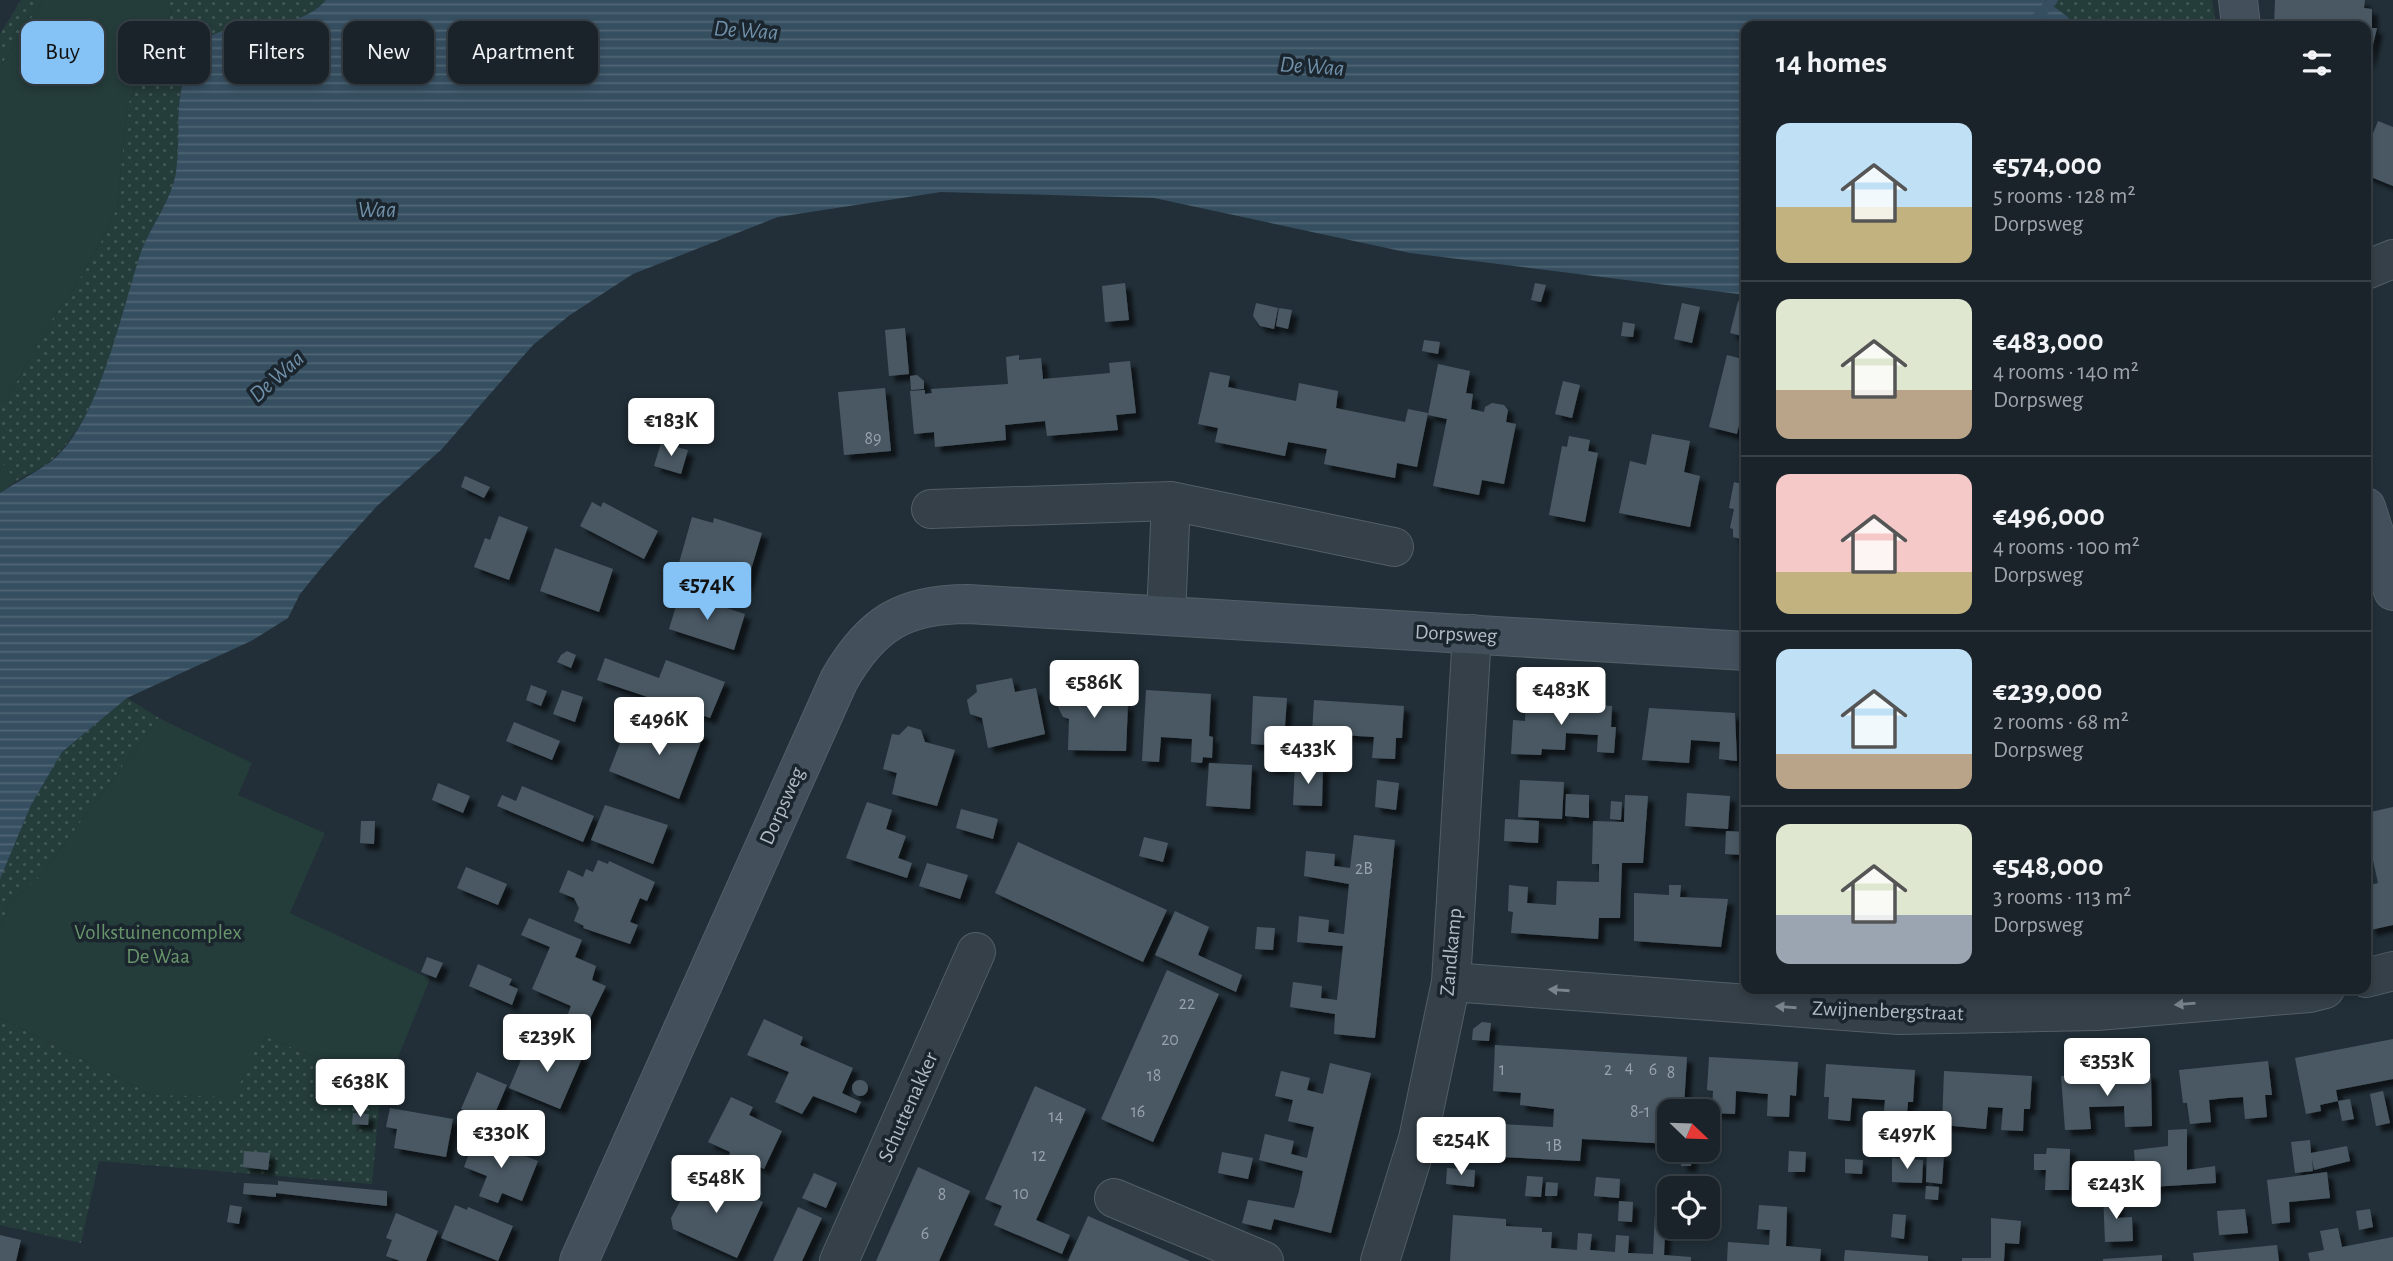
<!DOCTYPE html>
<html lang="en">
<head>
<meta charset="utf-8">
<style>
  body { margin:0; font-family:"Alegreya Sans",sans-serif; background:#272f36; color:#f1f3f6; height:100vh; display:flex; flex-direction:column; font-size:26px; white-space:nowrap }
  * { box-sizing:border-box; margin:0 }
  p { font-size:23px; color:#9fa4a8 }
  .icon { flex:none; width:38px; height:38px; fill:none; stroke:currentColor; stroke-width:2; stroke-linecap:round; stroke-linejoin:round }
  .map { position:relative; flex:1; overflow:hidden }
  .side { position:absolute; left:1741px; top:21px; width:630px; height:973px; display:flex; flex-direction:column; background:#1a232a; border-radius:14px; box-shadow:0 4px 10px #0003,0 0 0 2px #384047 }
  .side>* { flex:none }
  .hud { position:absolute; left:21px; top:21px; width:665px; height:63px; display:flex; gap:14px }
  .needle { width:46px; rotate:113deg }
  .fabs { position:absolute; left:1657px; top:1099px; display:grid; gap:14px }
  .fabs a { display:grid; place-items:center; width:63px; height:63px; border-radius:14px; background:#1a232a; box-shadow:0 4px 10px #0003,0 0 0 2px #384047; font-size:35px }
  .price { position:absolute; translate:-50% -60px; padding:0 16px; border-radius:7px; background:#fff; color:#222; font-size:23px; line-height:46px; filter:drop-shadow(0 2px 4px #0008) }
  .price::after { content:''; position:absolute; left:50%; top:42px; width:21px; height:16px; margin-left:-10px; background:inherit; clip-path:polygon(0 0,100% 0,50% 100%) }
  .price.on { background:#85c2f5; color:#111 }
  ul { padding:0; list-style:none }
  li { display:flex; align-items:center; gap:21px; height:175px; padding:0 35px }
  li+li { border-top:2px solid #384047 }
  li span { display:grid; place-items:center; flex:none; width:196px; height:140px; border-radius:14px; color:#555 }
  li>.icon { margin-inline-start:auto }
  span .icon { width:84px; height:84px; fill:#fffc; stroke-width:1 }
  li b { font-size:30px }
  h2 { display:flex; justify-content:space-between; align-items:center; height:84px; padding:0 35px; font-size:30px }
  .pill { padding:0 24px; border-radius:14px; background:#1a232a; box-shadow:0 4px 10px #0003,0 0 0 2px #384047; font-size:24px; line-height:63px }
  .pill.on { background:#85c2f5; color:#111 }
  .map>svg:first-child { display:block }
  .grass { fill:url(#grass-dots) }
  .garden { fill:#243c3a }
  .water { fill:url(#water-rules) }
  .lines { fill:none; stroke-linecap:round; stroke-linejoin:round }
  .stream { stroke:#354e60; stroke-width:10 }
  .building { fill:#4a5964; filter:url(#shadow) }
  .street-casing { stroke:#535e67; stroke-width:40 }
  .secondary-casing { stroke:#535e67; stroke-width:40 }
  .street { stroke:#354049; stroke-width:38 }
  .secondary { stroke:#43505c; stroke-width:38 }
  .oneway { fill:#79848d }
  .labels { text-anchor:middle; dominant-baseline:central; stroke-width:7; stroke-linejoin:round; paint-order:stroke }
  .number-label { font-size:18px; fill:#96a2ad }
  .street-label { font-size:21px; fill:#b0bbc5; stroke:#1b252e }
  .park-label { font-size:21px; fill:#68956b; stroke:#1b252e }
  .water-label { font-size:23px; font-style:italic; fill:#7091a9; stroke:#1b252e }
</style>
</head>
<body>
<div class="map">
<svg width="2393" height="1261" viewBox="0 0 2393 1261">
  <defs>
    <pattern id="grass-dots" width="8" height="8" patternUnits="userSpaceOnUse" patternTransform="scale(1.75)"><rect width="8" height="8" fill="#243c3a"/><path d="M2 2h.1M6 6h.1" fill="none" stroke="#415655" stroke-width="1.8" stroke-linecap="round"/></pattern>
    <pattern id="water-rules" width="6" height="5" patternUnits="userSpaceOnUse" patternTransform="scale(1.75)"><rect width="6" height="5" fill="#354e60"/><path d="M0 2.5h6" fill="none" stroke="#506675"/></pattern>
    <filter id="shadow"><feDropShadow dx="6" dy="6" stdDeviation="2" flood-color="#0009"/></filter>
  </defs>
  <rect width="100%" height="100%" fill="#222f38"/>
  <path class="grass" d="M21 0H43L0 67V34Z
    M155 0H326C291 40 220 13 197 49 167 100 185 123 176 173 170 203 149 227 140 256 121 320 104 407 56 456 46 467 28 474 16 481L0 460V403L7 399 54 316 72 292 102 240 117 208 127 106 172 11Z
    M2045 0H2212L2216 26H2072L2068 17Z
    M127 698 159 718 37 880 9 903 0 928V879L31 805 62 752Z
    M0 1018 153 1095 262 1035 386 1087 379 1108 372 1184 99 1161 81 1243 0 1225Z"/>
  <path class="garden" d="M43 0H155L172 10 127 106 117 208 102 240 72 292 54 316 7 399 0 403V67Z
    M0 460 16 481 0 493Z
    M159 718 252 763 238 795 325 833 290 913 430 979 386 1087 262 1035 234 1097 153 1095 0 1018V928L9 903 37 880Z"/>
  <path class="water" d="M326 0H2045L2068 17 2072 26H1746V295L1410 253 1154 198 941 192 778 217 633 274 570 315 533 345 441 450 377 506 322 567 300 594 288 618 251 641 127 698 62 752 31 805 0 879V493C17 481 38 472 54 459 99 421 122 310 140 255 150 226 171 202 176 172 183 123 169 96 198 49 222 10 290 41 326 0Z"/>
  <g class="lines">
    <path class="stream" d="M2029 26 2053 0"/>
  </g>
  <path class="building" d="M2275 0H2365L2364 8 2372 9V28H2377L2368 65 2366 26H2274Z
    M2378 121 2393 127V186L2366 175V138L2367 134 2372 136Z
    M1125 283 1129 320 1105 322 1102 286Z
    M1535 283 1546 285 1541 302 1531 300Z
    M1738 301 1746 304V337L1730 333Z
    M1256 303 1278 308 1274 329 1260 326 1253 316Z
    M1682 303 1700 307 1692 343 1674 339Z
    M1279 308 1292 310 1288 329 1276 326Z
    M1623 322 1635 324 1633 337 1621 336Z
    M905 328 909 374 889 376 885 330Z
    M1424 340 1440 342 1438 354 1422 351Z
    M1019 355V360L1041 358 1043 379 1110 373 1109 363 1130 361 1136 413 1116 415 1118 430 1047 436 1045 421 1005 425 1006 440 935 447 934 432 914 434 910 391 925 390V394L932 393 931 389 1008 384 1006 357Z
    M1727 355 1746 360V395L1737 434 1709 427Z
    M1438 364 1470 371 1466 393 1473 394 1471 409 1484 412 1485 407 1492 403 1504 405 1508 410 1506 422 1516 424 1504 484 1482 480 1479 495 1433 486 1447 419 1428 415Z
    M1210 372 1230 376 1228 387 1296 401 1299 383 1338 391 1336 408 1405 422 1408 409 1428 413 1417 467 1397 463 1395 478 1324 464 1327 449 1288 442 1285 456 1215 442 1218 428 1198 424Z
    M917 375 924 381V389L911 390 910 376Z
    M1563 381 1580 385 1572 418 1555 414Z
    M885 388 891 451 844 455 838 392Z
    M1652 434 1690 441 1684 472 1700 476 1690 527 1619 513 1630 461 1646 465Z
    M1569 436 1590 440 1588 451 1598 453 1585 522 1549 515 1562 446 1567 447Z
    M661 443 688 450 681 474 654 466Z
    M465 476 490 487 484 498 461 487Z
    M1734 482 1746 485 1745 540 1733 537V529L1730 528 1734 509 1729 508Z
    M592 502 601 507 603 502 658 531 644 559 580 526Z
    M499 516 528 527 509 580 474 567 485 538 490 540Z
    M692 517 713 523 714 518 762 533 746 586 679 563Z
    M555 548 613 569 599 612 540 591Z
    M680 593 745 614 734 650 669 629Z
    M567 651 576 655 571 668 557 662 561 655Z
    M605 658 659 678 666 660 725 682 710 718 597 680Z
    M1012 678 1015 692 1036 688 1045 734 988 748 982 718 970 714 967 700 977 692 976 685Z
    M531 685 547 691 541 706 526 700Z
    M1071 686 1108 688 1107 702 1128 704 1126 751 1068 750 1069 719 1063 717 1057 705 1059 699 1071 693Z
    M562 690 583 697 575 722 553 714Z
    M1146 690 1211 694 1209 736 1213 737 1212 758 1203 757 1202 763 1191 762 1192 739 1161 737 1159 762 1142 761Z
    M1253 696 1287 698 1282 768 1267 767 1268 745 1251 744Z
    M1314 700 1404 706 1402 738H1396L1395 759 1372 758 1374 737 1341 735 1339 756 1317 755 1318 733H1312Z
    M1526 701 1612 706 1611 727H1616L1614 753 1597 752 1598 735 1566 733 1565 750 1542 749 1541 755 1511 754 1513 720 1525 721Z
    M1649 708 1735 713 1737 761 1719 759 1720 742 1691 740 1689 763 1642 760Z
    M654 716 704 734 679 799 609 771 622 738 628 740 633 730 646 735Z
    M514 722 560 741 552 760 506 741Z
    M908 726 921 730 925 742 955 750 937 806 892 794 897 773 883 769 892 734 899 735Z
    M1209 763 1252 765 1250 809 1206 806Z
    M1295 765 1323 766 1322 806 1293 805Z
    M1377 780 1399 783 1396 810 1375 807Z
    M1520 780 1564 782 1562 819 1518 817Z
    M438 783 470 796 463 813 432 800Z
    M522 786 594 816 583 842 497 806 502 795 516 801Z
    M1687 793 1730 796 1728 829 1685 826Z
    M1566 794 1589 795V818L1565 816Z
    M1625 795 1648 796 1643 863H1622L1620 918H1599L1598 939 1511 933 1513 912 1508 911 1509 885 1528 887 1527 903 1556 905 1557 881 1599 882V864H1592L1593 821 1624 822Z
    M1611 801 1622 802 1621 820 1610 819Z
    M867 802 892 810 886 829 906 836 898 858 912 863 907 878 846 858Z
    M605 805 668 825 653 864 591 840Z
    M2393 807V925L2370 930 2366 886 2378 883 2366 828V813Z
    M961 809 998 819 993 839 956 828Z
    M1505 819 1539 821 1538 843 1504 841Z
    M361 821H375L374 844 360 843Z
    M1726 831 1746 832 1745 855 1725 854Z
    M1354 835 1395 840 1375 1038 1334 1034 1335 1014 1290 1007 1293 982 1322 986 1321 998 1337 1000 1343 946 1297 942 1298 930 1299 916 1329 920 1328 932 1344 934 1349 884 1304 876 1306 851 1335 854 1334 866 1350 868Z
    M1144 837 1168 843 1163 862 1139 856Z
    M1018 842 1167 910 1143 962 995 893Z
    M598 860 608 864 609 861 655 882 647 901 640 898 630 922 638 925 630 944 583 928 584 926 574 921 579 908 574 898 559 892 568 870 583 877 586 869 593 872Z
    M927 863 968 875 960 899 919 886Z
    M466 867 507 884 498 905 457 888Z
    M1669 885H1681L1680 897 1728 899 1721 947 1634 941V893L1669 895Z
    M1175 911 1209 927 1198 955 1242 975 1236 992 1155 955Z
    M529 918 582 940 575 957 596 966 592 980 606 986 586 1027 566 1019 571 1006 532 989 550 947 521 935Z
    M1257 927 1275 928 1273 950 1255 949Z
    M427 957 443 963 436 978 421 972Z
    M478 964 512 979 509 985 518 989 512 1005 469 986Z
    M1167 970 1219 994 1153 1142 1101 1119Z
    M764 1019 803 1037 800 1045 853 1068 842 1093 861 1102 856 1113 813 1096 802 1114 775 1102 789 1072 747 1055Z
    M1482 1022 1491 1023 1489 1041 1472 1040 1473 1029Z
    M544 1039 583 1056 560 1109 509 1088 523 1055 535 1060Z
    M2393 1039V1079L2336 1090 2338 1101 2320 1105 2321 1111 2306 1114 2295 1058Z
    M1495 1045 1687 1057 1684 1106 1694 1107 1693 1111H1670V1144L1582 1139 1580 1161 1481 1156 1483 1123 1553 1127 1554 1109 1520 1105 1521 1093 1493 1091Z
    M1709 1057 1798 1062 1796 1096 1790 1095 1789 1117 1767 1116 1768 1094 1736 1091 1735 1114 1712 1113 1713 1091 1707 1090Z
    M2268 1061 2272 1095H2265L2267 1117 2245 1119 2243 1097 2227 1098 2209 1100 2211 1122 2190 1124 2187 1103H2183L2179 1070Z
    M1330 1063 1371 1073 1331 1233 1274 1219 1271 1230 1242 1223 1248 1200 1294 1208 1299 1191 1303 1171 1259 1160 1265 1134 1294 1141 1291 1154 1307 1158 1314 1127 1288 1121 1293 1100 1275 1096 1281 1071 1310 1078 1307 1090 1323 1094Z
    M1826 1064 1915 1070 1913 1102H1908L1906 1125 1883 1123 1885 1100 1852 1098 1850 1121 1828 1119 1829 1097H1824Z
    M1944 1071 2032 1076 2030 1109H2024L2023 1131 2001 1130 2003 1108 1988 1107 1986 1129 1942 1125Z
    M477 1072 507 1085 493 1118 461 1109Z
    M2151 1073 2152 1126 2125 1127 2124 1106 2089 1107 2091 1129 2065 1130 2061 1076Z
    M852 1088a8 8 0 1 1 16 0a8 8 0 1 1-16 0Z
    M1035 1086 1086 1109 1036 1220 1070 1235 1062 1254 994 1225 1002 1206 985 1199Z
    M2383 1091 2390 1123 2376 1126 2370 1094Z
    M731 1097 753 1107 749 1115 782 1131 764 1169 744 1159 742 1162 729 1156 730 1152 708 1142Z
    M2350 1099 2354 1119 2342 1121 2338 1101Z
    M390 1108 453 1119 446 1157 394 1148 397 1129 386 1127Z
    M353 1113 369 1114 368 1125 352 1124Z
    M2187 1129V1170L2215 1166 2216 1183 2150 1187 2149 1166H2135L2134 1150 2168 1146V1130Z
    M475 1137 538 1161 522 1201 502 1193 498 1203 479 1196 487 1176 464 1167Z
    M2310 1140 2311 1153 2347 1146 2350 1161 2314 1170 2312 1158 2313 1171 2295 1173 2291 1142Z
    M2047 1148 2070 1149 2069 1190H2045L2046 1170H2034V1154H2046Z
    M1682 1150H1692L1691 1166H1681Z
    M244 1151 270 1153 268 1170 243 1167Z
    M1789 1151 1806 1152 1805 1172H1788Z
    M1222 1152 1253 1158 1248 1179 1218 1173Z
    M1927 1153 1944 1154 1942 1184 1926 1182Z
    M1892 1158 1923 1160 1922 1183 1892 1182Z
    M1845 1159 1863 1160 1862 1174 1845 1173Z
    M918 1167 970 1191 939 1261H876Z
    M1447 1168 1475 1170 1474 1187 1446 1184Z
    M696 1172 763 1202 737 1258 673 1229 671 1218Z
    M2327 1172 2330 1198 2289 1202 2290 1222 2272 1224 2267 1180Z
    M814 1173 837 1183 826 1208 802 1198Z
    M1527 1176 1543 1177 1541 1197 1525 1196Z
    M1596 1177 1620 1179 1619 1198 1594 1196Z
    M278 1181 387 1191V1206L276 1193V1197L243 1194 244 1183 278 1185Z
    M1546 1182 1558 1183 1557 1196H1545Z
    M1926 1186 1939 1187 1938 1200 1925 1199Z
    M2103 1193H2117L2118 1218 2132 1217 2133 1241 2105 1242Z
    M1619 1201 1633 1202 1632 1222 1618 1221Z
    M230 1205 242 1207 239 1224 227 1222Z
    M455 1205 467 1210 468 1207 513 1226 498 1261 441 1238Z
    M1759 1205 1787 1207 1786 1246 1821 1249 1820 1261H1727L1728 1242 1769 1245 1770 1230 1757 1229Z
    M798 1207 822 1218 802 1261H773Z
    M2245 1209 2248 1233 2219 1235 2217 1211Z
    M2370 1209 2373 1227 2359 1230 2356 1211Z
    M1655 1212 1666 1213 1664 1255 1691 1257V1261H1450L1453 1215 1506 1219V1226L1542 1228V1232H1552L1551 1248 1577 1250 1578 1233 1592 1234 1590 1250 1615 1252 1616 1235 1629 1236 1628 1253 1653 1254Z
    M396 1213 438 1231 426 1261H400L386 1256 392 1240 386 1238Z
    M1893 1214 1906 1215 1904 1239 1891 1237Z
    M1088 1216 1190 1261H1068Z
    M1991 1218 2021 1221 2019 1244 2005 1243 2004 1261H1962V1258H1991Z
    M2338 1228 2342 1247 2393 1237V1261H2310L2308 1253 2324 1250 2320 1231Z
    M0 1235 21 1240 16 1261H0Z
    M2277 1245 2279 1261H2194L2193 1253Z
    M1845 1250 1928 1256V1261H1844Z
    M2162 1255V1261H2103V1259Z"/>
  <g class="lines">
    <defs>
      <path id="street" d="M2366 270 2393 259
        M931 509 1171 501 1394 547
        M1166 616 1171 501
        M2366 978 2393 971
        M1451 982 1899 1015 2097 1011 2309 993 2325 989
        M1114 1198 1264 1261
        M839 1261 976 952
        M1380 1261 1418 1139 1451 982 1472 634"/>
      <path id="secondary" d="M2238 0 2241 26
        M2366 507 2393 591
        M579 1261 839 680C871 624 903 604 968 604L1746 651"/>
    </defs>
    <use href="#street" class="street-casing"/>
    <use href="#secondary" class="secondary-casing"/>
    <use href="#street" class="street"/>
    <use href="#secondary" class="secondary"/>
  </g>
  <defs><path id="oneway-solid" d="M-6-.8H1V-3.2L6.5 0L1 3.2V.8H-6Z" transform="scale(1.75)"/></defs>
  <g class="oneway">
    <use href="#oneway-solid" transform="translate(1559 990) rotate(-176)"/>
    <use href="#oneway-solid" transform="translate(2185 1004) rotate(175)"/>
    <use href="#oneway-solid" transform="translate(1786 1007) rotate(-176)"/>
  </g>
  <g class="labels">
    <g class="number-label">
      <text x="873" y="439">89</text>
      <text x="1364" y="869">2B</text>
      <text x="1187" y="1004">22</text>
      <text x="1170" y="1040">20</text>
      <text x="1629" y="1068">4</text>
      <text x="1502" y="1070">1</text>
      <text x="1608" y="1070">2</text>
      <text x="1653" y="1070">6</text>
      <text x="1671" y="1073">8</text>
      <text x="1154" y="1076">18</text>
      <text x="1138" y="1112">16</text>
      <text x="1640" y="1112">8-1</text>
      <text x="1056" y="1117">14</text>
      <text x="1554" y="1146">1B</text>
      <text x="1039" y="1156">12</text>
      <text x="1021" y="1194">10</text>
      <text x="942" y="1195">8</text>
      <text x="925" y="1234">6</text>
    </g>
    <g class="street-label">
      <text transform="translate(1456 634) rotate(3)">Dorpsweg</text>
      <text transform="translate(782 806) rotate(-66)">Dorpsweg</text>
      <text transform="translate(1451 952) rotate(-85)">Zandkamp</text>
      <text transform="translate(1888 1011) rotate(2)">Zwijnenbergstraat</text>
      <text transform="translate(908 1107) rotate(-66)">Schuttenakker</text>
    </g>
    <g class="park-label">
      <text x="158" y="932">Volkstuinencomplex<tspan x="158" dy="24">De Waa</tspan></text>
    </g>
    <g class="water-label">
      <text transform="translate(746 31) rotate(4)">De Waa</text>
      <text transform="translate(1312 67) rotate(4)">De Waa</text>
      <text x="377" y="210">Waa</text>
      <text transform="translate(277 377) rotate(-42)">De Waa</text>
    </g>
  </g>
</svg>
<div class="fabs">
<a><svg class="needle" viewBox="-14 -14 28 28"><path d="M0-13l5 13h-10z" fill="#e53935"/><path d="M0 13l5-13h-10z" fill="#9fa4a8"/></svg></a>
<a><svg class="icon" aria-label="locate" viewBox="0 0 24 24"><circle cx="12" cy="12" r="6"/><path d="M12 2v4M12 18v4M2 12h4M18 12h4"/></svg></a>
</div>
<b class="price" style="left:671px;top:458px">€183K</b>
<b class="price on" style="left:707px;top:622px">€574K</b>
<b class="price" style="left:1094px;top:720px">€586K</b>
<b class="price" style="left:1561px;top:727px">€483K</b>
<b class="price" style="left:659px;top:757px">€496K</b>
<b class="price" style="left:1308px;top:786px">€433K</b>
<b class="price" style="left:547px;top:1074px">€239K</b>
<b class="price" style="left:2107px;top:1098px">€353K</b>
<b class="price" style="left:360px;top:1119px">€638K</b>
<b class="price" style="left:501px;top:1170px">€330K</b>
<b class="price" style="left:1907px;top:1171px">€497K</b>
<b class="price" style="left:1461px;top:1177px">€254K</b>
<b class="price" style="left:716px;top:1215px">€548K</b>
<b class="price" style="left:2116px;top:1221px">€243K</b>
<div class="hud">
<a class="pill on">Buy</a>
<a class="pill">Rent</a>
<a class="pill">Filters</a>
<a class="pill">New</a>
<a class="pill">Apartment</a>
</div>
<section class="side">
<h2>14 homes<svg class="icon" aria-label="filters" viewBox="0 0 24 24"><path d="M4 7h16M4 17h16"/><circle cx="9" cy="7" r="2"/><circle cx="15" cy="17" r="2"/></svg></h2>
<ul>
<li><span style="background:linear-gradient(#bfe0f5 60%,#c2b280 0)"><svg class="icon" aria-label="home" viewBox="0 0 24 24"><path d="M3 11l9-7 9 7M6 9v11h12V9"/></svg></span><div><b>€574,000</b><p>5 rooms · 128 m²</p><p>Dorpsweg</p></div></li>
<li><span style="background:linear-gradient(#dfe7d0 65%,#b9a48a 0)"><svg class="icon" aria-label="home" viewBox="0 0 24 24"><path d="M3 11l9-7 9 7M6 9v11h12V9"/></svg></span><div><b>€483,000</b><p>4 rooms · 140 m²</p><p>Dorpsweg</p></div></li>
<li><span style="background:linear-gradient(#f6c9c9 70%,#c2b280 0)"><svg class="icon" aria-label="home" viewBox="0 0 24 24"><path d="M3 11l9-7 9 7M6 9v11h12V9"/></svg></span><div><b>€496,000</b><p>4 rooms · 100 m²</p><p>Dorpsweg</p></div></li>
<li><span style="background:linear-gradient(#bfe0f5 75%,#b9a48a 0)"><svg class="icon" aria-label="home" viewBox="0 0 24 24"><path d="M3 11l9-7 9 7M6 9v11h12V9"/></svg></span><div><b>€239,000</b><p>2 rooms · 68 m²</p><p>Dorpsweg</p></div></li>
<li><span style="background:linear-gradient(#dfe7d0 65%,#9aa5b1 0)"><svg class="icon" aria-label="home" viewBox="0 0 24 24"><path d="M3 11l9-7 9 7M6 9v11h12V9"/></svg></span><div><b>€548,000</b><p>3 rooms · 113 m²</p><p>Dorpsweg</p></div></li>
</ul>
</section>
</div>
</body>
</html>
